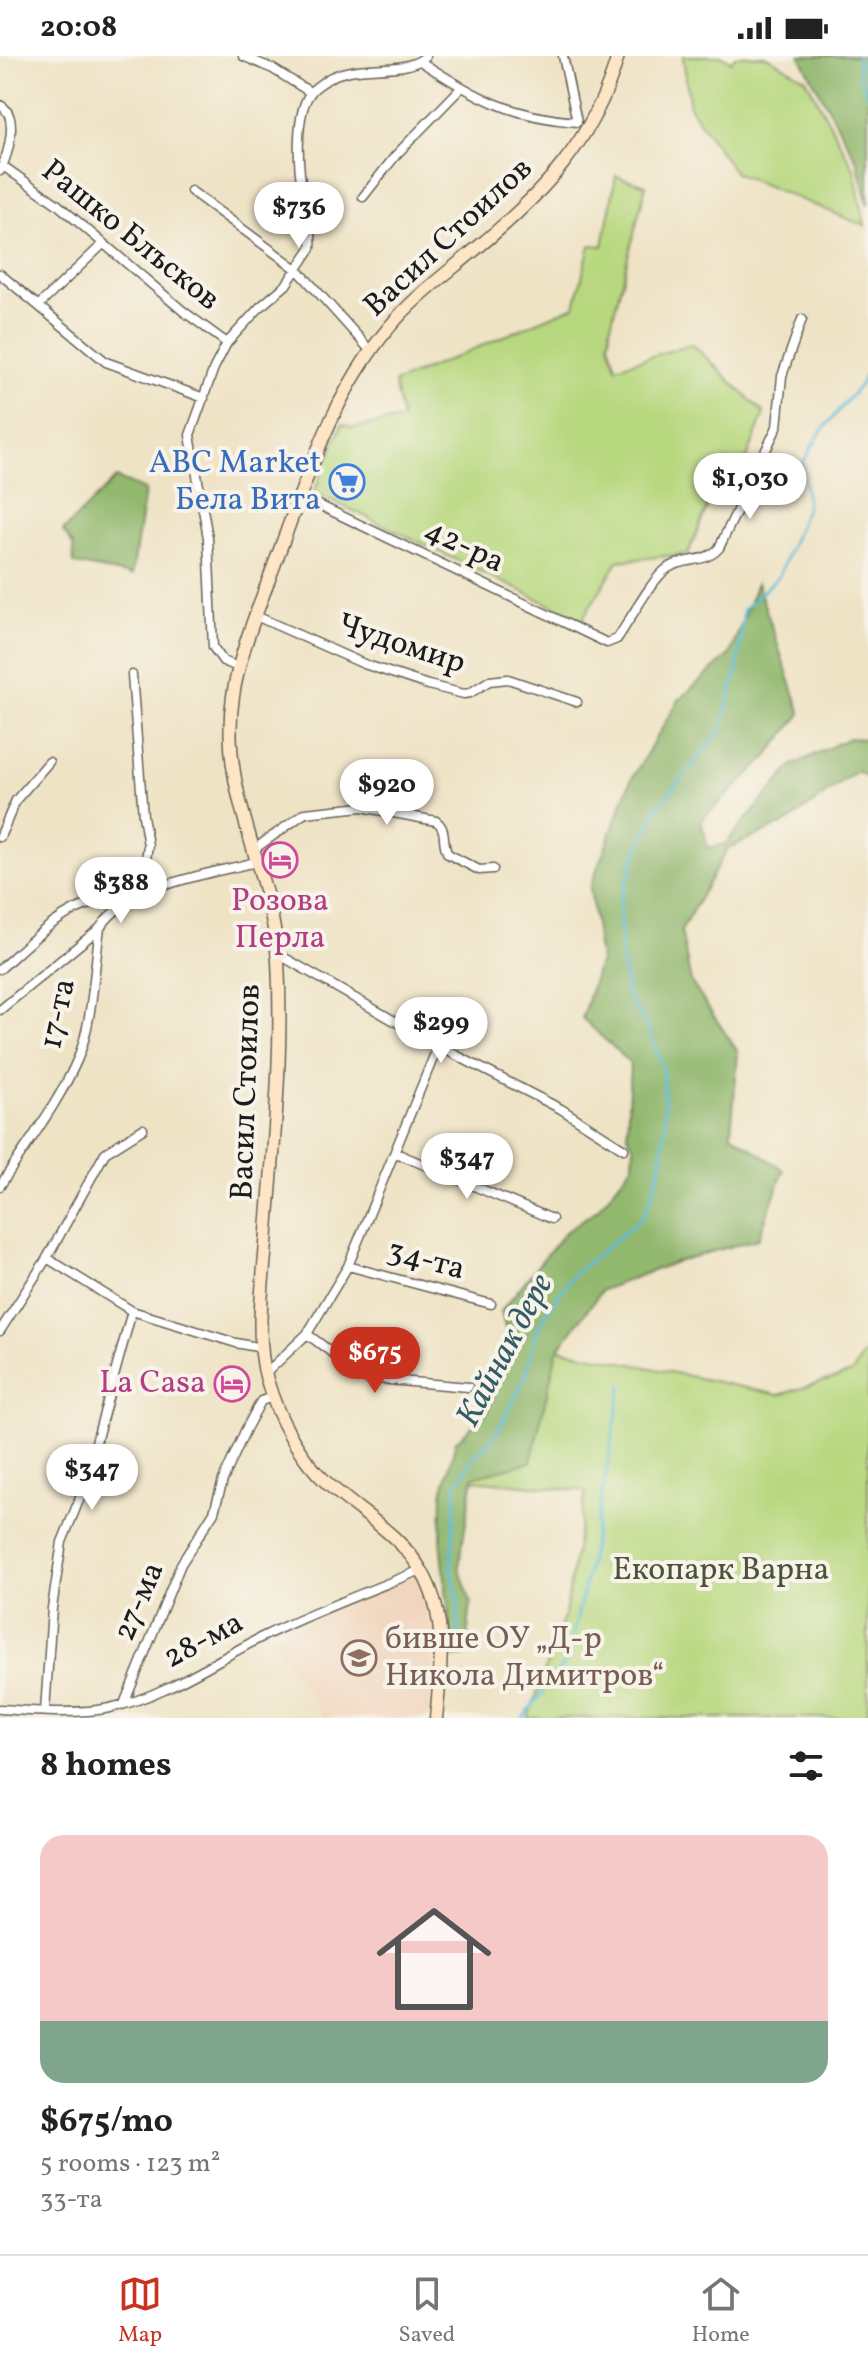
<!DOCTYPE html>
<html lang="en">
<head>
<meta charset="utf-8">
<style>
  body { margin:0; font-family:Vollkorn,serif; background:#f2f2f2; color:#222; height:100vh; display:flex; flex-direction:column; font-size:30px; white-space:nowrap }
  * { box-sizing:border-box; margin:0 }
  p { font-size:26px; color:#767676 }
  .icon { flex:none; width:44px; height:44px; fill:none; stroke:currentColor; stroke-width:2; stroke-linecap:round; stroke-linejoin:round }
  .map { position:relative; height:1662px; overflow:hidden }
  .details { display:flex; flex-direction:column; background:#fff; flex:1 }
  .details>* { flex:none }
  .price { position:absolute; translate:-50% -68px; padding:0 18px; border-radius:28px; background:#fff; color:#222; font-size:26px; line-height:52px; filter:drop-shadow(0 2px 4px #0008) }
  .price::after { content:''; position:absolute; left:50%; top:48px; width:24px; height:18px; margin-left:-12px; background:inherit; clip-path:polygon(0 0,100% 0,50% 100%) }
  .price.current { background:#c8321e; color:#fff }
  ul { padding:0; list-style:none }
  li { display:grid; align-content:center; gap:16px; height:424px; padding:0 40px }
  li+li { border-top:2px solid #e0e0e0 }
  li span { display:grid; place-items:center; height:248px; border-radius:24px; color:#555 }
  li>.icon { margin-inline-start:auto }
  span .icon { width:144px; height:144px; fill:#fffc; stroke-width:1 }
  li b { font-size:34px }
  h2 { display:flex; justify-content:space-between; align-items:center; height:96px; padding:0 40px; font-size:34px }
  .status { display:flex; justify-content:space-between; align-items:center; height:56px; padding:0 40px; background:#fff; direction:ltr }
  .status svg { height:22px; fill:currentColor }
  .tabs { display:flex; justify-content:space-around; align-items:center; height:112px; border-top:2px solid #e0e0e0; background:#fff; font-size:22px; color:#767676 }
  .tabs a { display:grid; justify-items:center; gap:4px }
  .tabs .current { color:#c8321e }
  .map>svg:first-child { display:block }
  .built { fill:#f1d5bd }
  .green { fill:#b8d87f; stroke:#6a7a4e; stroke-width:2 }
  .forest { fill:#92b86e; stroke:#576a45; stroke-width:2 }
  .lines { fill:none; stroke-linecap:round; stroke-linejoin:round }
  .stream { stroke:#59bcd7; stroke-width:3 }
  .street-casing { stroke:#666257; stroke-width:11 }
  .secondary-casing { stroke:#666257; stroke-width:15 }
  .street { stroke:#fff; stroke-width:8 }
  .secondary { stroke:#fee5c5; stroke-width:12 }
  .labels { text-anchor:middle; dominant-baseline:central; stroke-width:8; stroke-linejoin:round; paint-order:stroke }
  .street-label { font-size:32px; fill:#1c1c1c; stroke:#f7f3e8 }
  .shop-label { font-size:32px; fill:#366cbe; stroke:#f7f3e8; text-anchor:end }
  .hotel-label { font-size:32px; fill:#b23c85; stroke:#f7f3e8 }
  .park-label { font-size:32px; fill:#4b543a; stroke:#f7f3e8 }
  .education-label { font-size:32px; fill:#785e54; stroke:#f7f3e8; text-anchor:start }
  .water-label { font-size:34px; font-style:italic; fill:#345c67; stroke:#f7f3e8 }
</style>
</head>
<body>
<div class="status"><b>20:08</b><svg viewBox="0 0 49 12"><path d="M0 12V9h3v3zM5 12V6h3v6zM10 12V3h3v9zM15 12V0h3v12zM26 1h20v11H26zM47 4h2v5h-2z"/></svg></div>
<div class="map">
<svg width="868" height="1662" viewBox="0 0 868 1662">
  <rect width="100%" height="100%" fill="#f7f3e8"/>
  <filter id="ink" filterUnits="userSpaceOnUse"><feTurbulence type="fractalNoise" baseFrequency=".0125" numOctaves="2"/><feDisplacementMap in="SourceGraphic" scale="16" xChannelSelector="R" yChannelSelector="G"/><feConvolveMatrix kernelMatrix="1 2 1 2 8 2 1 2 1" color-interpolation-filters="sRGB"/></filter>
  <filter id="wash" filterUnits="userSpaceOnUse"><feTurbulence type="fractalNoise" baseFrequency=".006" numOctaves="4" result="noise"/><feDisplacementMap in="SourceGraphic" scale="32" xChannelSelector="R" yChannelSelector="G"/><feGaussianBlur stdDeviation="1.8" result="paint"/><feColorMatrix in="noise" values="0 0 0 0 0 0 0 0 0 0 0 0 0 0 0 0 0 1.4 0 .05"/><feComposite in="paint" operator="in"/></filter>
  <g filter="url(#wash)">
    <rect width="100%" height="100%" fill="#efe3c5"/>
    <path class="built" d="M419 1518 435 1580 434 1623 428 1662H324L270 1581Z"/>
    <path class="green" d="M683 0H723L731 6 735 0H766L806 23 854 113 865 170 735 117 690 52Z
      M616 120 646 129 610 273 609 287 616 311 692 288 764 357 744 410 726 405 688 498 618 505 582 564 314 436 342 368 354 372 402 363 394 327 575 250 590 189 603 190Z
      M513 1283 779 1339 852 1317 868 1291V1662H528L565 1558 586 1435 450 1422 493 1360Z"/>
    <path class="forest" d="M800 0H868V150L857 105Z
      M116 422 145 434 132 519 74 508 73 489 63 475Z
      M757 527 801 658 764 704 701 764 708 792 725 788 793 709 849 682 868 683V722L857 715 788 766 728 792 681 875 691 926 738 996 731 1078 784 1114 758 1183 678 1205 602 1234 557 1295 531 1406 473 1421 459 1511 471 1547 465 1600 453 1602 441 1484 442 1438 456 1385 488 1356 511 1293 501 1255 565 1176 598 1153 633 1109 634 1090 627 1079 630 1007 582 962 600 904 590 832 631 724 679 644 730 598Z"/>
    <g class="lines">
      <path class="stream" d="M858 0 859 18 868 41
        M458 1593V1543L451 1513 456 1429 472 1403 495 1380 512 1348 527 1317 536 1276 550 1251 574 1218 644 1160 660 1114 665 1067 663 1011 649 975 628 940 621 897 620 845 636 798 658 751 721 674 737 616 744 553 779 520 807 450 803 406 820 377 860 329 868 313
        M523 1662 568 1602 590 1505 622 1329"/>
    </g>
  </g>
  <g filter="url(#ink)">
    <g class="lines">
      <defs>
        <path id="street" d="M243 0 273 13 310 36
          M563 0 577 66
          M420 5C475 41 511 61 577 66
          M0 49C20 59 8 99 0 115
          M3 110 57 148 183 255 227 287
          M191 135 298 214 370 294
          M363 141 396 99 461 32
          M0 218 106 306 204 342
          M39 249 103 188
          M300 440 607 587 617 583C629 566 652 522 668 512 685 501 705 508 719 492L777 371 782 320 802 263
          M256 560 364 608 428 629 464 638 470 637 489 625 508 623 577 646
          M238 611 223 605 213 591 208 482 190 379 214 312 227 287 260 251 286 229 311 192C313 174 306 155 303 137 298 113 294 55 312 35 315 31 322 27 326 24 356 4 403 21 426 0
          M132 619 143 760 148 789 141 839
          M0 781 16 744 49 706
          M253 794 305 757 362 751 436 765C448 773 441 787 448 798L479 814 493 813
          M278 898 438 990 561 1053 624 1093
          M0 913C27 889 61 853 98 846 106 844 115 847 123 848
          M0 954 100 872C127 829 209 818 256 806
          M396 1097 552 1163
          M0 1130C26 1089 59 1047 78 1002 93 965 94 912 100 872
          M47 1202 132 1255 236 1287 262 1292
          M348 1210 491 1248
          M0 1275 47 1202 105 1097 143 1073
          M307 1278 366 1322 468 1331
          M265 1318 307 1278 348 1210 438 990
          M124 1648 181 1508 214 1456 223 1424 246 1373 261 1345 272 1341
          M0 1653C35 1655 75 1659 110 1652 165 1640 214 1605 264 1580 315 1555 369 1535 421 1514
          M45 1655 52 1552 62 1486 82 1437 132 1255"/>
        <path id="secondary" d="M436 1662C441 1614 448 1560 422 1516 401 1478 358 1456 327 1427 298 1400 278 1362 267 1324 254 1280 264 1220 267 1175 274 1084 283 996 278 905 272 813 218 737 233 640 240 594 259 551 275 507 308 419 335 329 400 259 423 234 451 214 477 192 543 137 594 85 618 0"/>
      </defs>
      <use href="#street" class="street-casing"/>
      <use href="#secondary" class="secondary-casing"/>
      <use href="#street" class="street"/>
      <use href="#secondary" class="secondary"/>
    </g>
  </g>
  <defs>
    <symbol id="supermarket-ring" viewBox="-11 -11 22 22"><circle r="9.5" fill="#f7f3e8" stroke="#3f7fe0" stroke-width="1.5"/><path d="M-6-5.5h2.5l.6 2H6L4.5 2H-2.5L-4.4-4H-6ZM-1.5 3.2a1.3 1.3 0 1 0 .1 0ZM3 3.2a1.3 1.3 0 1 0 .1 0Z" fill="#3f7fe0"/></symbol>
    <symbol id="hotel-ring" viewBox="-11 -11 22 22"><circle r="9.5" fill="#f7f3e8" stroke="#d1479c" stroke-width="1.5"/><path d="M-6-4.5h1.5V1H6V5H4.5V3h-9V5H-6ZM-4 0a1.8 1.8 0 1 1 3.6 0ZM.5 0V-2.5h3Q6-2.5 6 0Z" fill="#d1479c"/></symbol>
    <symbol id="school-ring" viewBox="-11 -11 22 22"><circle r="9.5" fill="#f7f3e8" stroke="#8d6e63" stroke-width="1.5"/><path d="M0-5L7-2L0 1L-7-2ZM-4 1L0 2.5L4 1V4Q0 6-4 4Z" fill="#8d6e63"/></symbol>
  </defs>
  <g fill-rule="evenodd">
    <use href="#supermarket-ring" x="327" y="406" width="40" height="40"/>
    <use href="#hotel-ring" x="260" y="784" width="40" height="40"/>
    <use href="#hotel-ring" x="212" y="1308" width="40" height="40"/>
    <use href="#school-ring" x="339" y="1582" width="40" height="40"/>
  </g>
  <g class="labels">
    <g class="street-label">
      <text transform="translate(130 180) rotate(39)">Рашко Блъсков</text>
      <text transform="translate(449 182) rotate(-43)">Васил Стоилов</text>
      <text transform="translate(464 491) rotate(26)">42-ра</text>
      <text transform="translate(401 589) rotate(18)">Чудомир</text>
      <text transform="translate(59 958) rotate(-78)">17-та</text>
      <text transform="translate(247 1036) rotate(-88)">Васил Стоилов</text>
      <text transform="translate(426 1205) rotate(15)">34-та</text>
      <text transform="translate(140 1546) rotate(-67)">27-ма</text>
      <text transform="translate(204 1585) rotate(-28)">28-ма</text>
    </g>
    <g class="shop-label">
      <text x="321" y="408">ABC Market<tspan x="321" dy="37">Бела Вита</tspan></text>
    </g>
    <g class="hotel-label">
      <text x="280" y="846">Розова<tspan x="280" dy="37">Перла</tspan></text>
      <text x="206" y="1328" text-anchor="end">La Casa</text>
    </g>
    <g class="park-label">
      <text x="721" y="1515">Екопарк Варна</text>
    </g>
    <g class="education-label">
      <text x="385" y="1584">бивше ОУ „Д-р<tspan x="385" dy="37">Никола Димитров“</tspan></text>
    </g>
    <g class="water-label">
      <text transform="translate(506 1295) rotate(-62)">Кайнак дере</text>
    </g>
  </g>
</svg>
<b class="price" style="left:299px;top:194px">$736</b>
<b class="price" style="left:750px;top:465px">$1,030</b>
<b class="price" style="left:387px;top:771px">$920</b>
<b class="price" style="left:121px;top:869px">$388</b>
<b class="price" style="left:441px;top:1009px">$299</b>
<b class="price" style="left:467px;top:1145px">$347</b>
<b class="price current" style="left:375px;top:1339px">$675</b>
<b class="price" style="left:92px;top:1456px">$347</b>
</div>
<section class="details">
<h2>8 homes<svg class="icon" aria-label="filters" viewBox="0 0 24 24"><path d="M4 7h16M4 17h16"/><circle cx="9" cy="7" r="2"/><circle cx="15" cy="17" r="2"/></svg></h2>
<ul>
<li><span style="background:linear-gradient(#f6c9c9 75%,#7fa58c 0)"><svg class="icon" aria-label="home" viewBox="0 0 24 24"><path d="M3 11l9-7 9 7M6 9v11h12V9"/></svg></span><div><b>$675/mo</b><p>5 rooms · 123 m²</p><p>33-та</p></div></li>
</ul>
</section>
<nav class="tabs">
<a class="current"><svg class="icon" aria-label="map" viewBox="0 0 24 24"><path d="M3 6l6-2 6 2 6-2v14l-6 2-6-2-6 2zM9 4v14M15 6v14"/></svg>Map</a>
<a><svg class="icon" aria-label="saved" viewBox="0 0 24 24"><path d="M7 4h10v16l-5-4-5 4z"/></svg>Saved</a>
<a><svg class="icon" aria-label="home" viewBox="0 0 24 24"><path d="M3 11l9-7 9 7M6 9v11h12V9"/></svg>Home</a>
</nav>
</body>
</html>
